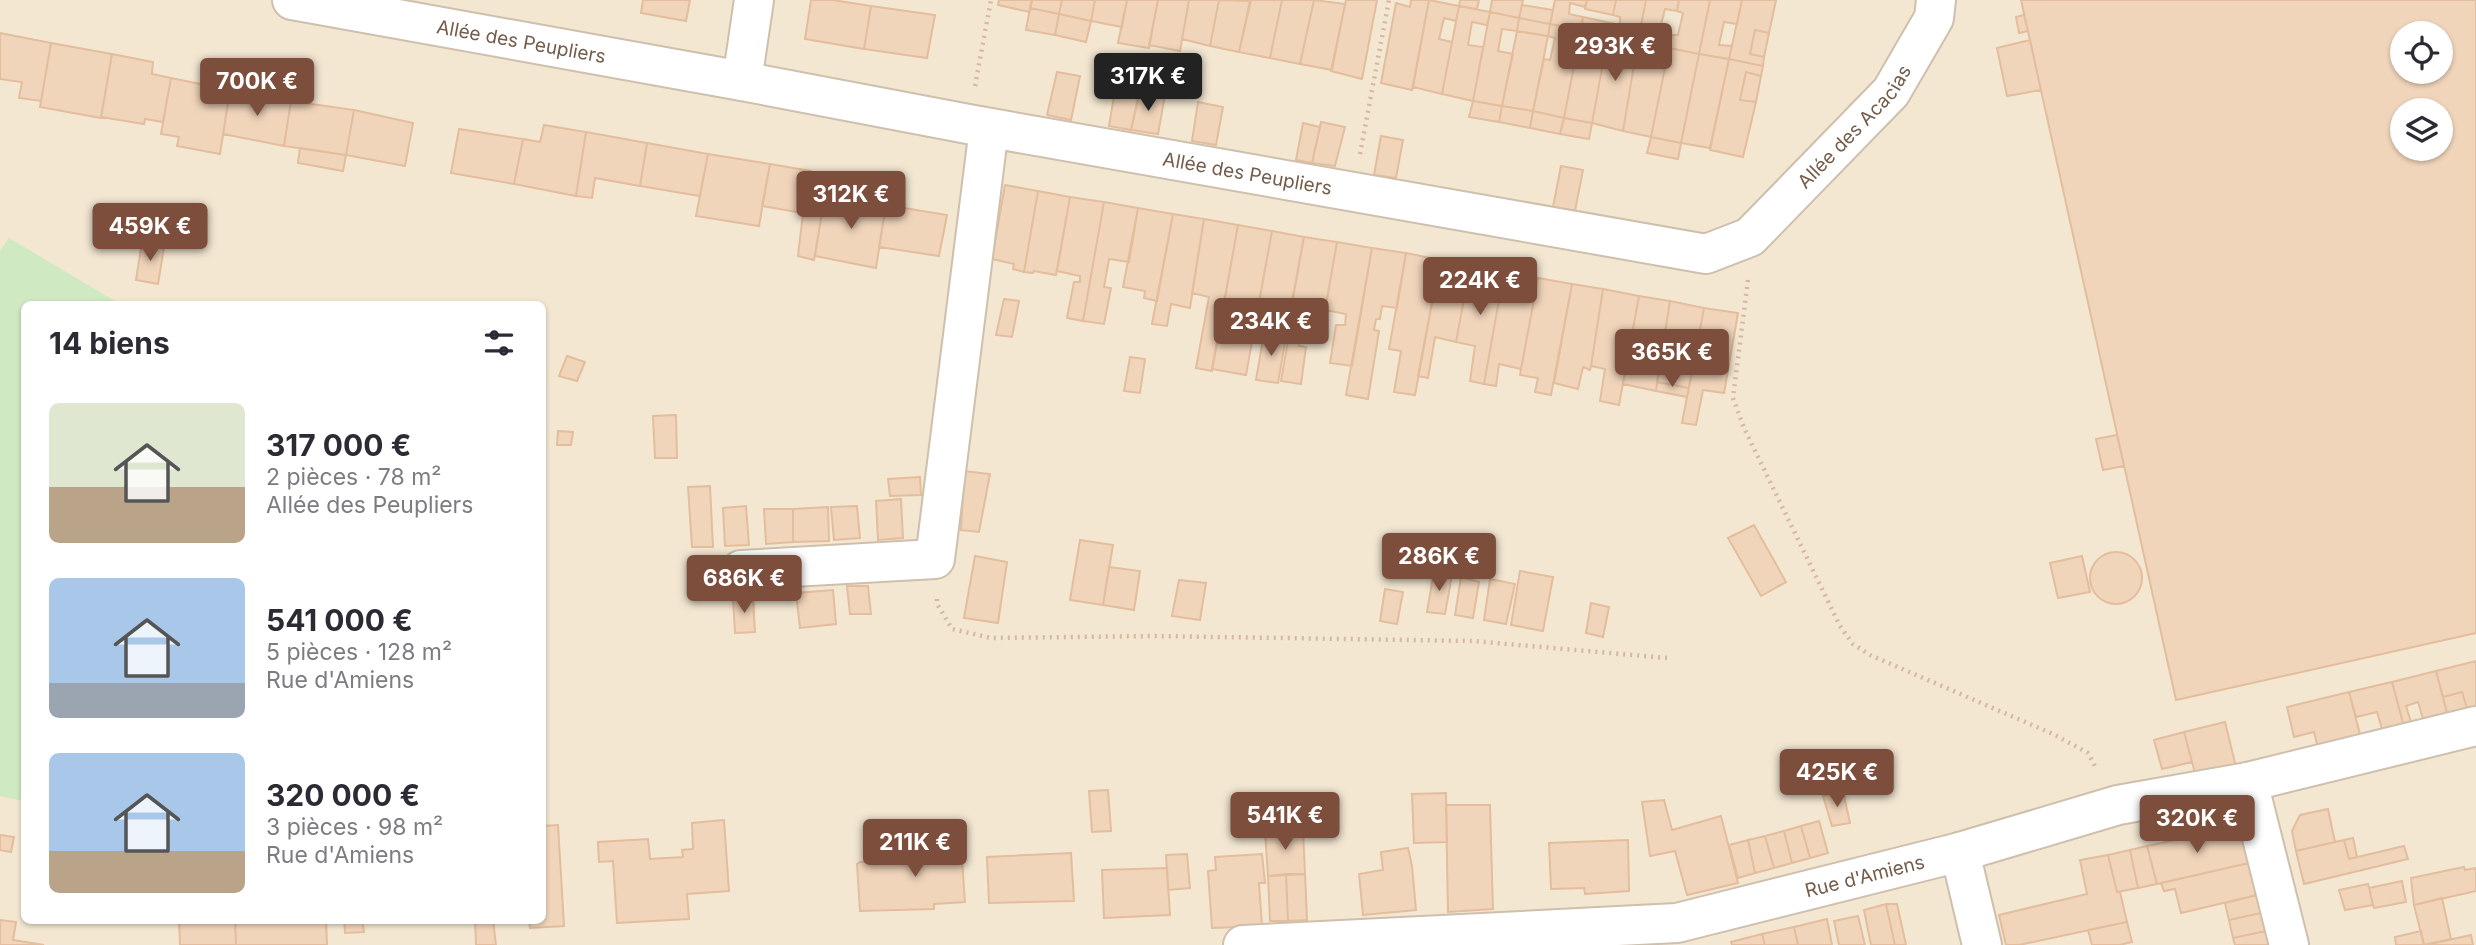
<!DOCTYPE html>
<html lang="fr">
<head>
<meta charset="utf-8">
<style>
  body { margin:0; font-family:Inter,sans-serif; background:#f7f7f7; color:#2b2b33; height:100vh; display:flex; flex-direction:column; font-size:26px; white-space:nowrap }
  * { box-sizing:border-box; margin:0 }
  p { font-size:23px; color:#7c7c81 }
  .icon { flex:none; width:38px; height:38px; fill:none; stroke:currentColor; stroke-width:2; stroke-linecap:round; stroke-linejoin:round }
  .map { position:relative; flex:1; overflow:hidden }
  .side { position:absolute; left:21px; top:301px; width:525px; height:623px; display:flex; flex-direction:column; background:#fff; border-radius:10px; box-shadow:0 2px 5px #0004 }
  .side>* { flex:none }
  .controls { position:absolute; left:2390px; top:21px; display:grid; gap:14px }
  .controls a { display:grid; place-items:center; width:63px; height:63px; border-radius:50%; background:#fff; box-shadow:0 2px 5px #0004; font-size:35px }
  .price { position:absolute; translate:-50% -60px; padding:0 16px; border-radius:7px; background:#7e4e3d; color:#fff; font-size:23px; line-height:46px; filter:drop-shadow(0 2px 4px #0008) }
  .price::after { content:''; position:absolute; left:50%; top:42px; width:21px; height:16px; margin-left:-10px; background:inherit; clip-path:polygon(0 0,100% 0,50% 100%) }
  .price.on { background:#222; color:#fff }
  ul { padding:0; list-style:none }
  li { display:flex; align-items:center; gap:21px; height:175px; padding:0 28px }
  li span { display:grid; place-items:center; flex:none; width:196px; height:140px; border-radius:10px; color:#555 }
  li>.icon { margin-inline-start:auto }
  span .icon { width:84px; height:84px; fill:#fffc; stroke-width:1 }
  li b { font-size:30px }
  h2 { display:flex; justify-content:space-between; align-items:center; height:84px; padding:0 28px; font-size:30px }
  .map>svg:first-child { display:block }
  .residential { fill:#f3e7d2; fill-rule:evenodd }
  .green { fill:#cfe9c2 }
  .building { fill:#f1d5bb; stroke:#e3bd9c; stroke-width:2; fill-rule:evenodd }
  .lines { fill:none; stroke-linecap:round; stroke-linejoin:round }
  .minor-casing { stroke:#cfbfad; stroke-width:42 }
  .path { stroke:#d5b89f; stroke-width:4.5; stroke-dasharray:2 5; stroke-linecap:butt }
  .minor { stroke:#fff; stroke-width:38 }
  .labels { text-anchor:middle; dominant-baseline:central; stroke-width:5; stroke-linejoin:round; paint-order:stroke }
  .street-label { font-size:19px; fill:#735c4a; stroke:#fff8e9 }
</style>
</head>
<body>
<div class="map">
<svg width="2476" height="945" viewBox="0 0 2476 945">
  <rect width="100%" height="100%" fill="#fcf4e3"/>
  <path class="residential" d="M0 0H2476V945H0ZM2403 33H2441V72H2403ZM2403 110H2441V149H2403ZM24 304H542V920H24Z"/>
  <path class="green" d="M9 238 120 304H24V801L0 796V251Z"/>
  <path class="building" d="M643 0H690L686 21 641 13Z
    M811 0H833L871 6 864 49 805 39Z
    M999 0H1032L1030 12 998 5Z
    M1032 0H1062L1059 14 1030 8Z
    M1062 0H1095L1091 21 1059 14Z
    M1095 0H1127L1122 27 1091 21Z
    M1127 0H1158L1149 48 1118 43Z
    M1158 0H1189L1180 51 1149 45Z
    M1189 0H1219L1210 46 1182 39Z
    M1219 0 1250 1 1239 52 1210 46Z
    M1251 0H1282L1270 58 1239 52Z
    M1282 0H1314L1300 64 1270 58Z
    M1314 0 1345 4 1332 70 1300 64Z
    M1346 0H1377L1362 79 1331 71Z
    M1411 0H1429L1412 90 1381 83 1396 3 1410 7Z
    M1429 0 1459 6 1456 21 1444 18 1439 39 1452 42 1442 94 1413 87Z
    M1460 0H1479L1477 9 1459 6Z
    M1492 0H1523L1519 18 1490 12Z
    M1555 0H1587L1585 7 1570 3 1569 14 1583 17 1581 30 1550 24Z
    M1587 0H1616L1613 15 1585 9Z
    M1616 0H1646L1638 41 1608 36 1611 23 1620 25V17L1613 15Z
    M1646 0H1679L1677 11 1665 9 1659 33 1672 35 1669 48 1638 41Z
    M1679 0H1710L1699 54 1669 48 1672 35H1678L1683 13 1677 11Z
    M1710 0H1742L1737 24 1724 22 1719 45 1732 46 1729 59 1699 54Z
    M1742 0H1776L1769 33 1755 30 1750 54 1764 57 1763 66 1729 59Z
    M2021 0H2476V633L2176 700ZM2403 33H2441V72H2403ZM2403 110H2441V149H2403Z
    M1522 5 1553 10 1550 24 1519 18Z
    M871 6 935 15 927 58 864 49Z
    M1459 6 1490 12 1487 25 1472 22 1468 45 1483 47 1473 101 1442 94Z
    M1030 8 1059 14 1055 35 1026 30Z
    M1490 12 1519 18 1517 31 1502 29 1498 51 1513 54 1502 106 1473 101Z
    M1059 14 1091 21 1086 42 1055 35Z
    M2024 15 2028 31 2019 33 2016 17Z
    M1583 17 1611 23 1608 36 1581 30Z
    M1519 18 1550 24 1548 36 1517 31Z
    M1550 24 1581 30 1564 118 1533 111 1544 59 1550 60 1555 38 1548 36Z
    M1581 30 1608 36 1592 123 1564 118Z
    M1755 30 1769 33 1764 57 1750 54Z
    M1517 31 1548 36 1533 111 1502 106Z
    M0 33 51 43 41 101 19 98 22 82 0 79Z
    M1608 36 1638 41 1623 131 1592 123Z
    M2030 40 2041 90 2007 96 1997 48Z
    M1638 41 1669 48 1651 137 1623 131Z
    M51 43 112 54 101 118 40 107Z
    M1669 48 1699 54 1681 143 1651 137Z
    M112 54 153 62 152 74 171 78 163 122 145 119 144 124 101 117Z
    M1699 54 1729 59 1710 148 1681 143Z
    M1729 59 1763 66 1761 76 1746 72 1740 100 1756 102 1743 157 1710 150Z
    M1057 72 1080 76 1071 120 1047 115Z
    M1746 72 1761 76 1756 102 1740 100Z
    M171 78 230 90 220 154 177 146 179 137 161 134Z
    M230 90 291 101 284 146 223 134Z
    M1115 90 1139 93 1131 130 1109 126Z
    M1140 91 1165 95 1158 134 1131 130Z
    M291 101 354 110 346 155 284 146Z
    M1473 101 1502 106 1499 122 1469 117Z
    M1198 102 1223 107 1216 145 1192 141Z
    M1502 106 1533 111 1530 128 1499 122Z
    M354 110 413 123 405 166 346 155Z
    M1533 111 1564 118 1560 134 1530 128Z
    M1564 118 1592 123 1589 139 1560 134Z
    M1321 122 1345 127 1335 166 1312 163Z
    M1303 123 1320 127 1312 163 1296 160Z
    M544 125 586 132 576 196 514 184 523 139 540 142Z
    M459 129 523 139 514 184 451 173Z
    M586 132 647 143 640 186 595 178 592 198 576 196Z
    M1381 136 1403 140 1396 178 1374 175Z
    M1651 137 1681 143 1678 159 1647 153Z
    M647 143 708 154 700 196 640 186Z
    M300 148 346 155 343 171 298 163Z
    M708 154 770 164 759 226 696 216Z
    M770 164 811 171 808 191 825 194 814 260 798 256 803 213 762 206Z
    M1561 166 1583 170 1575 211 1553 207Z
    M1005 185 1038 191 1024 272 1013 269 1014 264 992 259Z
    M1038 191 1070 197 1056 275 1034 271 1033 273 1024 272Z
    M825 194 886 205 876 268 815 256Z
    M1070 197 1104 202 1083 321 1067 318 1074 282H1080V276L1057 271Z
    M1104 202 1138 208 1129 262 1109 259 1104 287 1111 288 1104 324 1083 321Z
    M886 205 947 215 939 256 879 247Z
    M1138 208 1173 214 1157 301 1144 298 1145 291 1123 287Z
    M1173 214 1204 219 1190 308 1171 304 1167 326 1152 324Z
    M1204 219 1238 225 1212 371 1196 368 1209 297 1192 293Z
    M1238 225 1272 231 1246 375 1212 369Z
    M1272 231 1304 237 1288 326 1279 324 1280 317 1257 313Z
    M1304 237 1337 242 1324 316 1301 313 1300 320H1304L1299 346 1306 347 1301 384 1281 381 1293 312H1290Z
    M142 242 164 247 158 284 136 280Z
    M1337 242 1372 248 1352 366 1330 363 1336 325H1345L1346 314 1325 310Z
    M1372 248 1406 253 1397 308 1382 306 1380 319H1376L1374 330 1379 331 1368 399 1346 395Z
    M1406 253 1440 260 1415 395 1394 392 1401 351 1389 349Z
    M1440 260 1470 267 1456 342 1435 337 1428 378 1418 376Z
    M1470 267 1504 272 1484 384 1470 381 1475 346 1456 342Z
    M1504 272 1538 278 1521 369 1499 364 1496 386 1484 384Z
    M1538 278 1572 284 1551 395 1535 392 1538 378 1520 375Z
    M1572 284 1603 289 1591 366 1590 370 1583 367 1578 389 1554 383Z
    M1603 289 1639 296 1619 405 1600 401 1605 369 1591 366Z
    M1639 296 1670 301 1656 391 1623 384Z
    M1004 299 1019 301 1012 337 996 335Z
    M1670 301 1704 308 1689 388 1657 382Z
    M1704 308 1738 313 1724 393 1703 390 1696 425 1682 423Z
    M1264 333 1286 337 1278 383 1256 380Z
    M567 356 585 362 577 381 559 376Z
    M1130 357 1145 359 1140 393 1124 391Z
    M1657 382 1689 388 1687 397 1656 391Z
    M676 415 677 458H655L653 416Z
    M558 431 573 432 571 445H557Z
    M2117 435 2124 466 2103 470 2096 439Z
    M964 471 990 474 979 532 961 530Z
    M920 477 921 495 890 496 888 479Z
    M710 486 713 547H692L688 487Z
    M901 499 903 538 878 540 876 501Z
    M746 506 749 545 725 546 723 508Z
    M857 506 860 538 834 540 831 507Z
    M828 507 829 541 793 542V509Z
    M764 509H793V542L766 544Z
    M1754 525 1786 582 1761 596 1728 538Z
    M1080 540 1113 545 1103 605 1070 600Z
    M2090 578a26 26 0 1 1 52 0a26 26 0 1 1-52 0Z
    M975 556 1007 562 998 623 964 618Z
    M2082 556 2090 592 2058 598 2050 563Z
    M1109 567 1140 571 1134 610 1103 605Z
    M1434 571 1452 575 1445 614 1427 612Z
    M1520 571 1553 577 1543 631 1511 625Z
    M1461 577 1479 582 1473 618 1455 615Z
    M1490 579 1515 584 1506 624 1484 620Z
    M1179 580 1206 583 1200 620 1172 616Z
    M847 586H868L871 614H850Z
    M1385 589 1403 592 1397 624 1380 621Z
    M833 590 836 624 800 628 796 593Z
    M753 597 755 632 735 633 733 599Z
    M1591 603 1609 607 1603 637 1586 633Z
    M2476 661V709L2468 711 2462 692 2443 697 2436 671Z
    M2436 671 2448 717 2424 722 2418 702 2406 706 2412 725 2404 727 2392 682Z
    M2392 682 2404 727 2383 732 2377 712 2356 717 2349 692Z
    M2349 692 2361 738 2318 748 2314 732 2294 737 2287 707Z
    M2462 692 2468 711 2448 717 2443 697Z
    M2225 722 2236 767 2196 777 2184 732Z
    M2184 732 2192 762 2162 769 2154 740Z
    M1108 790 1111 831 1092 832 1089 791Z
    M1843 791 1850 823 1832 826 1823 796Z
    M1446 793 1447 842 1414 843 1412 794Z
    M1664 800 1672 830 1721 816 1738 883 1687 895 1675 851 1650 856 1642 802Z
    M1446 805H1490L1493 909 1448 912Z
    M2328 809 2335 842 2296 851 2292 831 2300 815Z
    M724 820 729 891 687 894 689 919 617 923 613 861 599 862 598 842 648 839 650 859 683 857 682 850 693 849 692 823Z
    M1819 821 1828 853 1810 858 1801 826Z
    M558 825 564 926 530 928 529 920H542V826Z
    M1801 826 1810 858 1792 863 1784 831Z
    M2231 828 2243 837 2249 863 2157 884 2147 846Z
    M1303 829 1305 874 1268 876 1265 831Z
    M960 831 965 902 934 904V909L860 911 857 864 860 862 932 859 930 833Z
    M1784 831 1792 863 1774 868 1765 836Z
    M0 835 14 837 11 852 0 850Z
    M1765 836 1774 868 1755 873 1748 840Z
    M2353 838 2357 857 2349 859 2344 840Z
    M1628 840 1629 891 1585 894 1584 888 1551 889 1549 843Z
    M1748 840 1755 873 1738 878 1729 845Z
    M2344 840 2349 859 2404 846 2408 859 2304 884 2296 851Z
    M2147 846 2157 884 2138 888 2130 850Z
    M1408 848 1412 866 1416 910 1363 915 1359 874 1383 870 1381 852Z
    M2130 850 2138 888 2117 892 2108 855Z
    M1071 853 1074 901 989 903 987 857Z
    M1187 854 1190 888 1168 890 1166 855Z
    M1262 854 1265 883H1259L1262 926 1212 928 1208 871 1216 870 1215 857Z
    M2108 855 2117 892H2120L2127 922 2019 945H2006L1999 915 2087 894 2080 860Z
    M2249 863 2257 895 2181 913 2175 889 2164 891 2161 883Z
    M2464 867 2465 870 2476 868V891L2414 905 2411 878Z
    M1167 868 1170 915 1104 918 1102 870Z
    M1286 874H1305L1307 920 1288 921Z
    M1286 874 1288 921H1270L1268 876Z
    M2402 881 2406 902 2374 908 2369 888Z
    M2368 884 2373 905 2345 910 2339 890Z
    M2257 895 2261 913 2229 920 2225 903Z
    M2442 898 2451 939 2424 945 2414 905Z
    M1886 904H1897L1906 945H1895Z
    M1886 904 1895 945H1871L1864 910Z
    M2261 913 2266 931 2233 938 2229 920Z
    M1858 916 1865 945H1839L1834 921Z
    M1827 919 1832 945H1798L1794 927Z
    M0 920 16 922 13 940 44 945H0Z
    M179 920H235L236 945H180Z
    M235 920H326L327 945H236Z
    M344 920H362L364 932 345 933Z
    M475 920H493L496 945H476Z
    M2127 922 2132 942 2119 945H2092L2088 930Z
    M1794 927 1798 945H1765L1762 934Z
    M2266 931 2270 945H2235L2233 938Z
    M2421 931 2424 945H2396L2395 937Z
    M1762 934 1765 945H1732L1731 942Z
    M2471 935 2473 945H2426Z"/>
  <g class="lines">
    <defs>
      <g id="minor">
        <path id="s1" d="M292 0 742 81 968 124 1706 254 1750 237 1891 92 1934 18 1936 0"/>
        <path d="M742 81 754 0"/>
        <path d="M741 570 935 559 989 128"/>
        <path d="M2248 782 2289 945"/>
        <path d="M1960 852 1982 945"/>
        <path id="s2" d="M1243 945 1677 923 1960 852 2118 805 2248 782 2476 726"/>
      </g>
    </defs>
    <use href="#minor" class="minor-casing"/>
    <path class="path" d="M975 86 991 0
      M1360 154 1389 0
      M1748 280 1733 398 1744 428 1840 626 1853 644 1870 655 2053 734 2088 753 2096 768
      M937 599V604L952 629 991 638 1155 636 1473 641 1667 658"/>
    <use href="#minor" class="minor"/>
  </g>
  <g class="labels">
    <g class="street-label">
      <text stroke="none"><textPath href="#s1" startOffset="233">Allée des Peupliers</textPath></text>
      <text stroke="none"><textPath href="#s1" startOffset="1636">Allée des Acacias</textPath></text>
      <text stroke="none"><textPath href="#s1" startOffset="971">Allée des Peupliers</textPath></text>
      <text stroke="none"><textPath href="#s2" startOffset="628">Rue d'Amiens</textPath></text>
    </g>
  </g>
</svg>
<div class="controls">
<a><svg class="icon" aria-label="locate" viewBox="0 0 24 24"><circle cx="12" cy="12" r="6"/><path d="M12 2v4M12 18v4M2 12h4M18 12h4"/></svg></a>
<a><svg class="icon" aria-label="layers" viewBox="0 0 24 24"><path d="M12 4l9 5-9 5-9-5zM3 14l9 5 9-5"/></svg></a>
</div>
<b class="price" style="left:1615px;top:83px">293K €</b>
<b class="price on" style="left:1148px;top:113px">317K €</b>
<b class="price" style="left:257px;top:118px">700K €</b>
<b class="price" style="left:851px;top:231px">312K €</b>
<b class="price" style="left:150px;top:263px">459K €</b>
<b class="price" style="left:1480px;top:317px">224K €</b>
<b class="price" style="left:1271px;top:358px">234K €</b>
<b class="price" style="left:1672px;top:389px">365K €</b>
<b class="price" style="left:1439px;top:593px">286K €</b>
<b class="price" style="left:744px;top:615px">686K €</b>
<b class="price" style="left:1837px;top:809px">425K €</b>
<b class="price" style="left:1285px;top:852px">541K €</b>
<b class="price" style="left:2197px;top:855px">320K €</b>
<b class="price" style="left:915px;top:879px">211K €</b>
<section class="side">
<h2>14 biens<svg class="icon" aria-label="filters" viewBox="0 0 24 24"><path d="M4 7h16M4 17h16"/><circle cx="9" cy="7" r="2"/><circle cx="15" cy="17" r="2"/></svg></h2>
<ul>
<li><span style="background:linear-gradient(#dfe7d0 60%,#b9a48a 0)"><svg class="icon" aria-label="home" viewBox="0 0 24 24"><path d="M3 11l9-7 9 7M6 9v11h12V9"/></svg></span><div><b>317 000 €</b><p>2 pièces · 78 m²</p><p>Allée des Peupliers</p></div></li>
<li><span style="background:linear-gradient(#a9c7e8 75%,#9aa5b1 0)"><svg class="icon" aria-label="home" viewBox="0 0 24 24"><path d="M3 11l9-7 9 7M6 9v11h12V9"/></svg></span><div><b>541 000 €</b><p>5 pièces · 128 m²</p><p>Rue d'Amiens</p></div></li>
<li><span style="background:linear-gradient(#a9c7e8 70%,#b9a48a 0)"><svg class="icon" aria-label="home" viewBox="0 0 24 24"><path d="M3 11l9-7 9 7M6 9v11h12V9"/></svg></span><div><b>320 000 €</b><p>3 pièces · 98 m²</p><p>Rue d'Amiens</p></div></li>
</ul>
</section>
</div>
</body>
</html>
